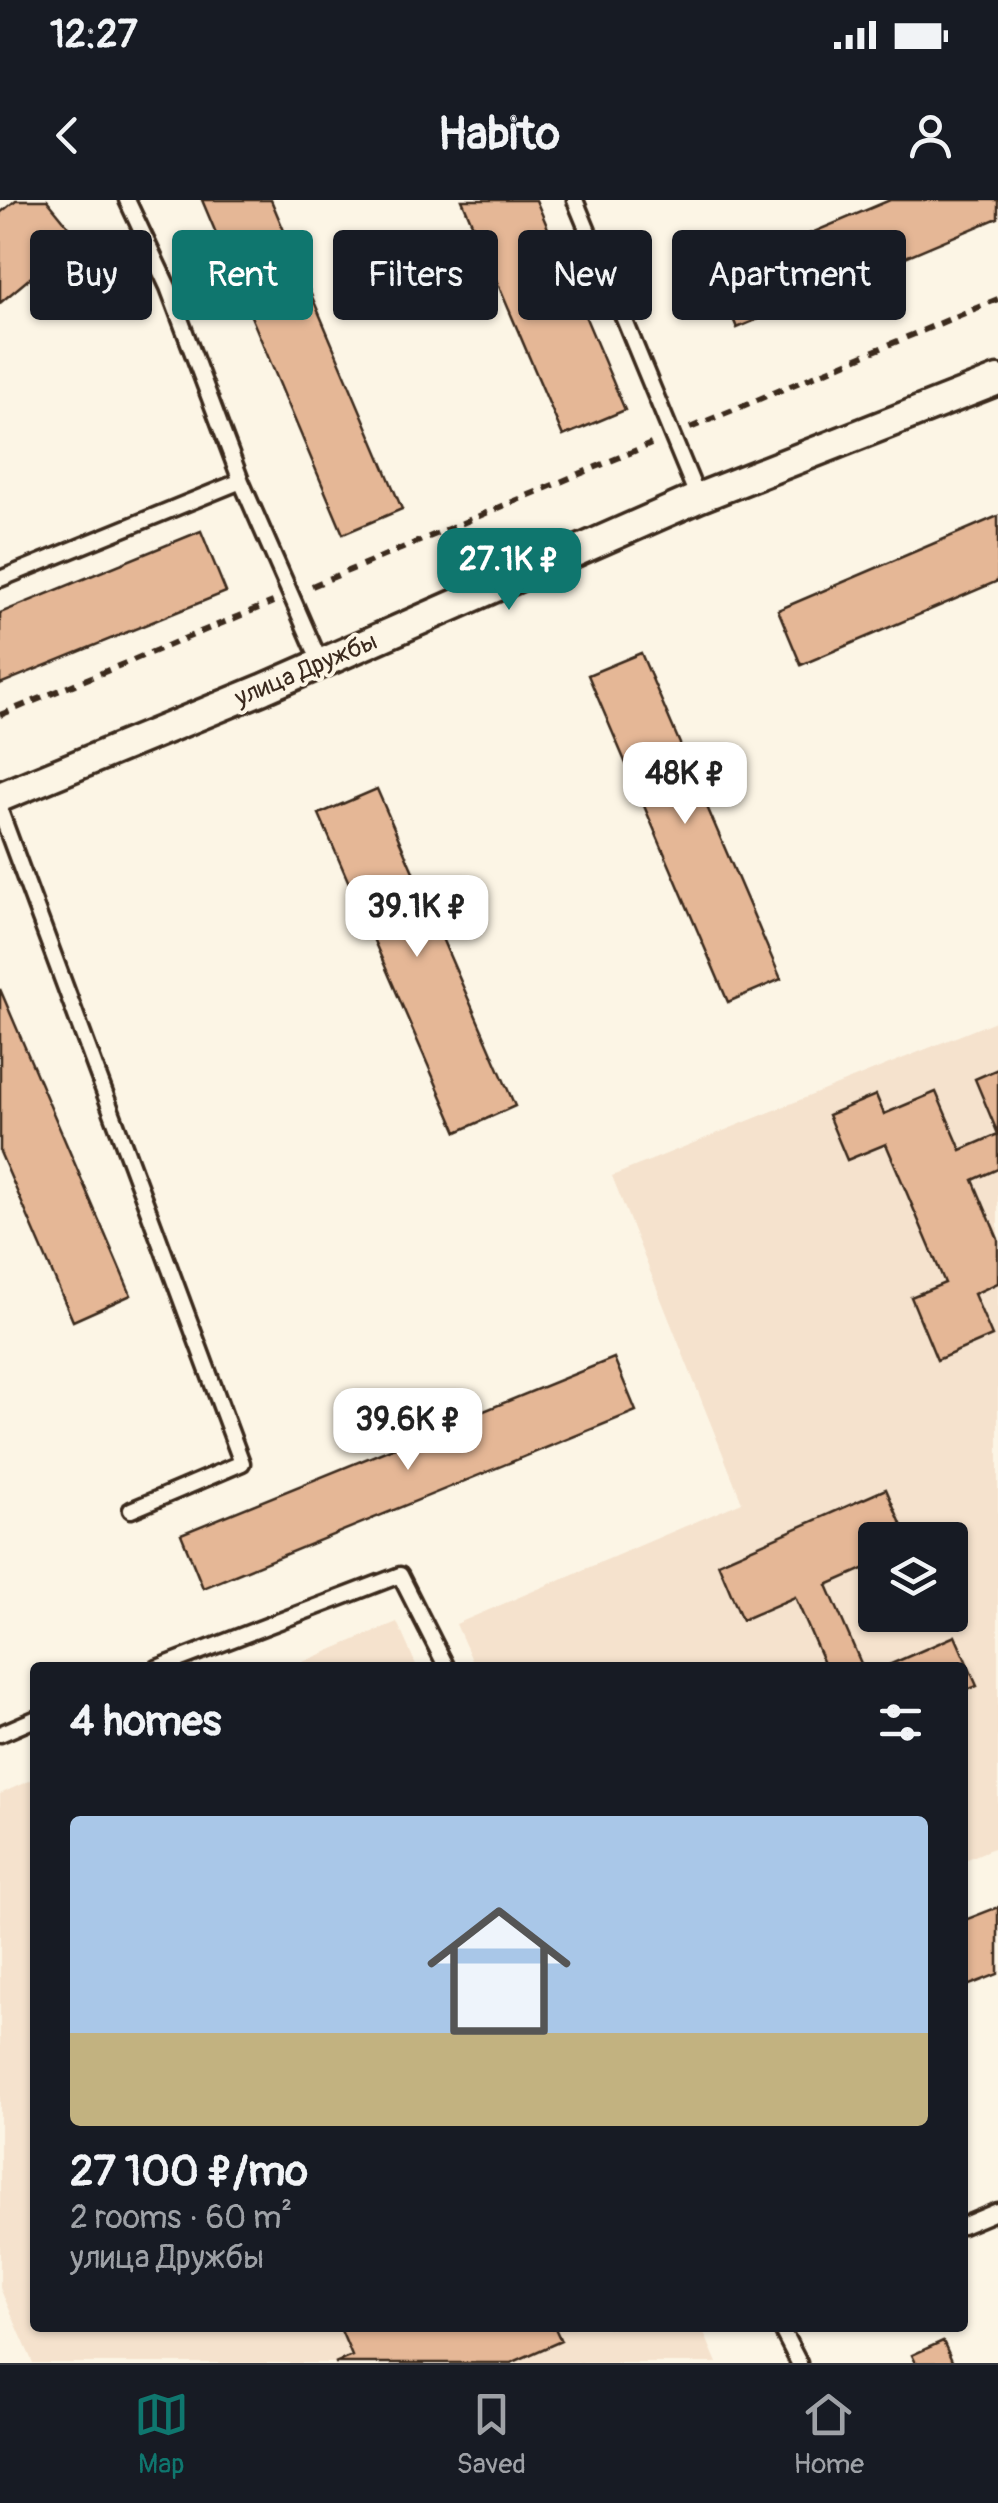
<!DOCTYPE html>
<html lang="en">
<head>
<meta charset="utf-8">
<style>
  body { margin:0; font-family:Pangolin,sans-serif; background:#242831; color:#f1f3f6; height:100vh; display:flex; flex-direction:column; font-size:38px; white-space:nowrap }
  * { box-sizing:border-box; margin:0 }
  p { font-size:32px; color:#9ea1a6 }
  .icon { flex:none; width:55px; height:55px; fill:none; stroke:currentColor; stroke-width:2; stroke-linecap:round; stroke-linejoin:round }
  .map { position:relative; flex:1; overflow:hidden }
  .drawer { position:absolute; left:30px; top:1462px; width:938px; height:670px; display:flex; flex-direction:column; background:#171b24; border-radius:10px; box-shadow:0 2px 8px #0004 }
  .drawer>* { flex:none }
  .guide { position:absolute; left:30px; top:30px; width:940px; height:90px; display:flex; gap:20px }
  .buttons { position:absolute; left:858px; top:1322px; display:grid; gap:20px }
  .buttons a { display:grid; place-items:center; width:110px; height:110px; border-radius:10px; background:#171b24; box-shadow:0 2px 8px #0004; font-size:50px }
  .price { position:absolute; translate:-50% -85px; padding:0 22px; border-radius:20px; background:#fff; color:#222; font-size:32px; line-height:65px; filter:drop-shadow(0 2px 5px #0008) }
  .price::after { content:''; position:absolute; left:50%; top:60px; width:30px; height:22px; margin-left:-15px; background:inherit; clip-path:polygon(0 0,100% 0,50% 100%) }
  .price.selected { background:#0f766e; color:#fff }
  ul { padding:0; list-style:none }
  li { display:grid; align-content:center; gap:20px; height:530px; padding:0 40px }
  li span { display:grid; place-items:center; height:310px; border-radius:10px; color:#555 }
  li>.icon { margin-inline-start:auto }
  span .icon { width:180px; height:180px; fill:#fffc; stroke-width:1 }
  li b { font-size:42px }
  h2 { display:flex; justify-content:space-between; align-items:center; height:120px; padding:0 40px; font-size:42px }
  .chip { padding:0 35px; border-radius:10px; background:#171b24; box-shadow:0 2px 8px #0004; font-size:35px; line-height:90px }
  .chip.selected { background:#0f766e; color:#fff }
  .status { display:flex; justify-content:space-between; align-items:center; height:70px; padding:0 50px; background:#171b24; direction:ltr }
  .status svg { height:28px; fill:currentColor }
  header { display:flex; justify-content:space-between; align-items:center; height:130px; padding:0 40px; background:#171b24; font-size:45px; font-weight:700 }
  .menu { display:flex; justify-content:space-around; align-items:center; height:140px; border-top:2px solid #363941; background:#171b24; font-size:28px; color:#9ea1a6 }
  .menu a { display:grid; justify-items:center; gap:5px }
  .menu .selected { color:#0f766e }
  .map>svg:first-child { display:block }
  .built { fill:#f5e2cd; fill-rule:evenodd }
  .building { fill:#e5b796; stroke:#3b2a1e; stroke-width:2.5 }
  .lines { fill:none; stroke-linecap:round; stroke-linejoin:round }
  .lane-casing { stroke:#3b2a1e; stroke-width:21 }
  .street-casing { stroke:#3b2a1e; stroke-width:35 }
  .path { stroke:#3b2a1e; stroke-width:6; stroke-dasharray:10 8; stroke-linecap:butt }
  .lane { stroke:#fcf5e5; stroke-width:14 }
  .street { stroke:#fcf5e5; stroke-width:28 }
  .labels { text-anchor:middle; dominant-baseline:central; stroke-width:8; stroke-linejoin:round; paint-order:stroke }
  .street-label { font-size:25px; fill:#3b2a1e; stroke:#fcf5e5 }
</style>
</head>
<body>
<div class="status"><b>12:27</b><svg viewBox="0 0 49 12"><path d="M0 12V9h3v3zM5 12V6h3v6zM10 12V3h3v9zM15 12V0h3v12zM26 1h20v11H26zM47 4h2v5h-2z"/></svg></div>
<header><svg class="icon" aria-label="back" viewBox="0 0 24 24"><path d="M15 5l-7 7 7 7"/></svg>Habito<svg class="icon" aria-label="person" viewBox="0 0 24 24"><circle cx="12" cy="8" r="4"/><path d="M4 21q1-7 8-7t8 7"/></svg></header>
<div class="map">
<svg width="998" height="2163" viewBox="0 0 998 2163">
  <rect width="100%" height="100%" fill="#fcf5e5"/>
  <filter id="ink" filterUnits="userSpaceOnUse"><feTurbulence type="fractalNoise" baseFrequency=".01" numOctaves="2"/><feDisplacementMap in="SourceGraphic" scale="20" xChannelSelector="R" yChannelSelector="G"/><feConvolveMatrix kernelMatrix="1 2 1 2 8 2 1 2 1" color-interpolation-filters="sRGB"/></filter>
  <g filter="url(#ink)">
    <path class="built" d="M998 820V1646L963 1661 962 1468 475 1467 456 1424 742 1302 612 976ZM875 1340H950V1415H875Z
      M397 1422 417 1467H291Z
      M35 1578V2128H702L717 2163H33L0 2088V1594Z"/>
    <path class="building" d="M16 0H47L78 38 0 103V13Z
      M202 0H271L402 309 343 334Z
      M462 0H536L625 210 563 236Z
      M890 0H998V18L737 128 714 74Z
      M998 316V381L801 465 778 410Z
      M201 331 226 392 0 484V413Z
      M641 453 781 779 728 802 588 475Z
      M377 589 515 906 457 932 319 614Z
      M0 789 131 1095 73 1121 0 952Z
      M998 869V934L975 879Z
      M936 892 961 950 998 934V969L973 980 998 1039V1083L974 1094 992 1136 937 1160 911 1097 945 1083 886 944 847 960 828 915 876 895 884 914Z
      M614 1158 636 1211 203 1388 181 1334Z
      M886 1289 908 1340H875V1364L827 1385 863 1468H826L795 1397 742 1420 718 1363Z
      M955 1436 977 1486 962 1492V1468H882Z
      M998 1707V1774L962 1788V1721Z
      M340 2128H555L561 2141 511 2163H335L352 2156Z
      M943 2141 953 2163H916L912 2155Z"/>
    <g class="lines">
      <defs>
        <path id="lane" d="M127 0 168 87 241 281 321 464
          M575 0 698 298
          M0 379 241 281
          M0 611 242 1263 131 1310
          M157 1468 400 1375 447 1468
          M0 1534 35 1519
          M962 2026 998 2011
          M781 2128 799 2163"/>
        <path id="street" d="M0 597 263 489 698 298 998 180"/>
      </defs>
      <use href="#lane" class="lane-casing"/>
      <use href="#street" class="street-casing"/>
      <path class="path" d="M690 228 998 99
        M312 386 651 244
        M0 515 273 402"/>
      <use href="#lane" class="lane"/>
      <use href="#street" class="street"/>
    </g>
  </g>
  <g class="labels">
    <g class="street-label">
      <text transform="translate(306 470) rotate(-23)">улица Дружбы</text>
    </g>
  </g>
</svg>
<div class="buttons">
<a><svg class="icon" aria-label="layers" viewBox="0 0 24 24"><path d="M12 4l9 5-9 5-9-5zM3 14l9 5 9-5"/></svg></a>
</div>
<b class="price selected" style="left:509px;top:413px">27.1K ₽</b>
<b class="price" style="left:685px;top:627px">48K ₽</b>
<b class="price" style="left:417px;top:760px">39.1K ₽</b>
<b class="price" style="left:408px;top:1273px">39.6K ₽</b>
<div class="guide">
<a class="chip">Buy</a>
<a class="chip selected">Rent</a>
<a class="chip">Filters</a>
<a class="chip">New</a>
<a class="chip">Apartment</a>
</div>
<section class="drawer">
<h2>4 homes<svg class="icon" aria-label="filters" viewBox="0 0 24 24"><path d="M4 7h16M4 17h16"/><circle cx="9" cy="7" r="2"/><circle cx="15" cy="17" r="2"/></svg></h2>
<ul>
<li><span style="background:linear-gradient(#a9c7e8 70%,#c2b280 0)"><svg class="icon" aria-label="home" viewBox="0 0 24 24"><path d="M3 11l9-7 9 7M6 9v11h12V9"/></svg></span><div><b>27 100 ₽/mo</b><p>2 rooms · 60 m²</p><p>улица Дружбы</p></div></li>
</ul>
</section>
</div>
<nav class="menu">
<a class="selected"><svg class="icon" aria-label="map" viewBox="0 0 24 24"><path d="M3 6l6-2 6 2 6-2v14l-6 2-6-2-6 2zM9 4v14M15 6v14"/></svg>Map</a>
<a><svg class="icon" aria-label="saved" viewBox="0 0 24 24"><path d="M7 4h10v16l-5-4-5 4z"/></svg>Saved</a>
<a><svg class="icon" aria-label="home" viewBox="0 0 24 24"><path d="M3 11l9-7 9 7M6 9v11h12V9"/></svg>Home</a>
</nav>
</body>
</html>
